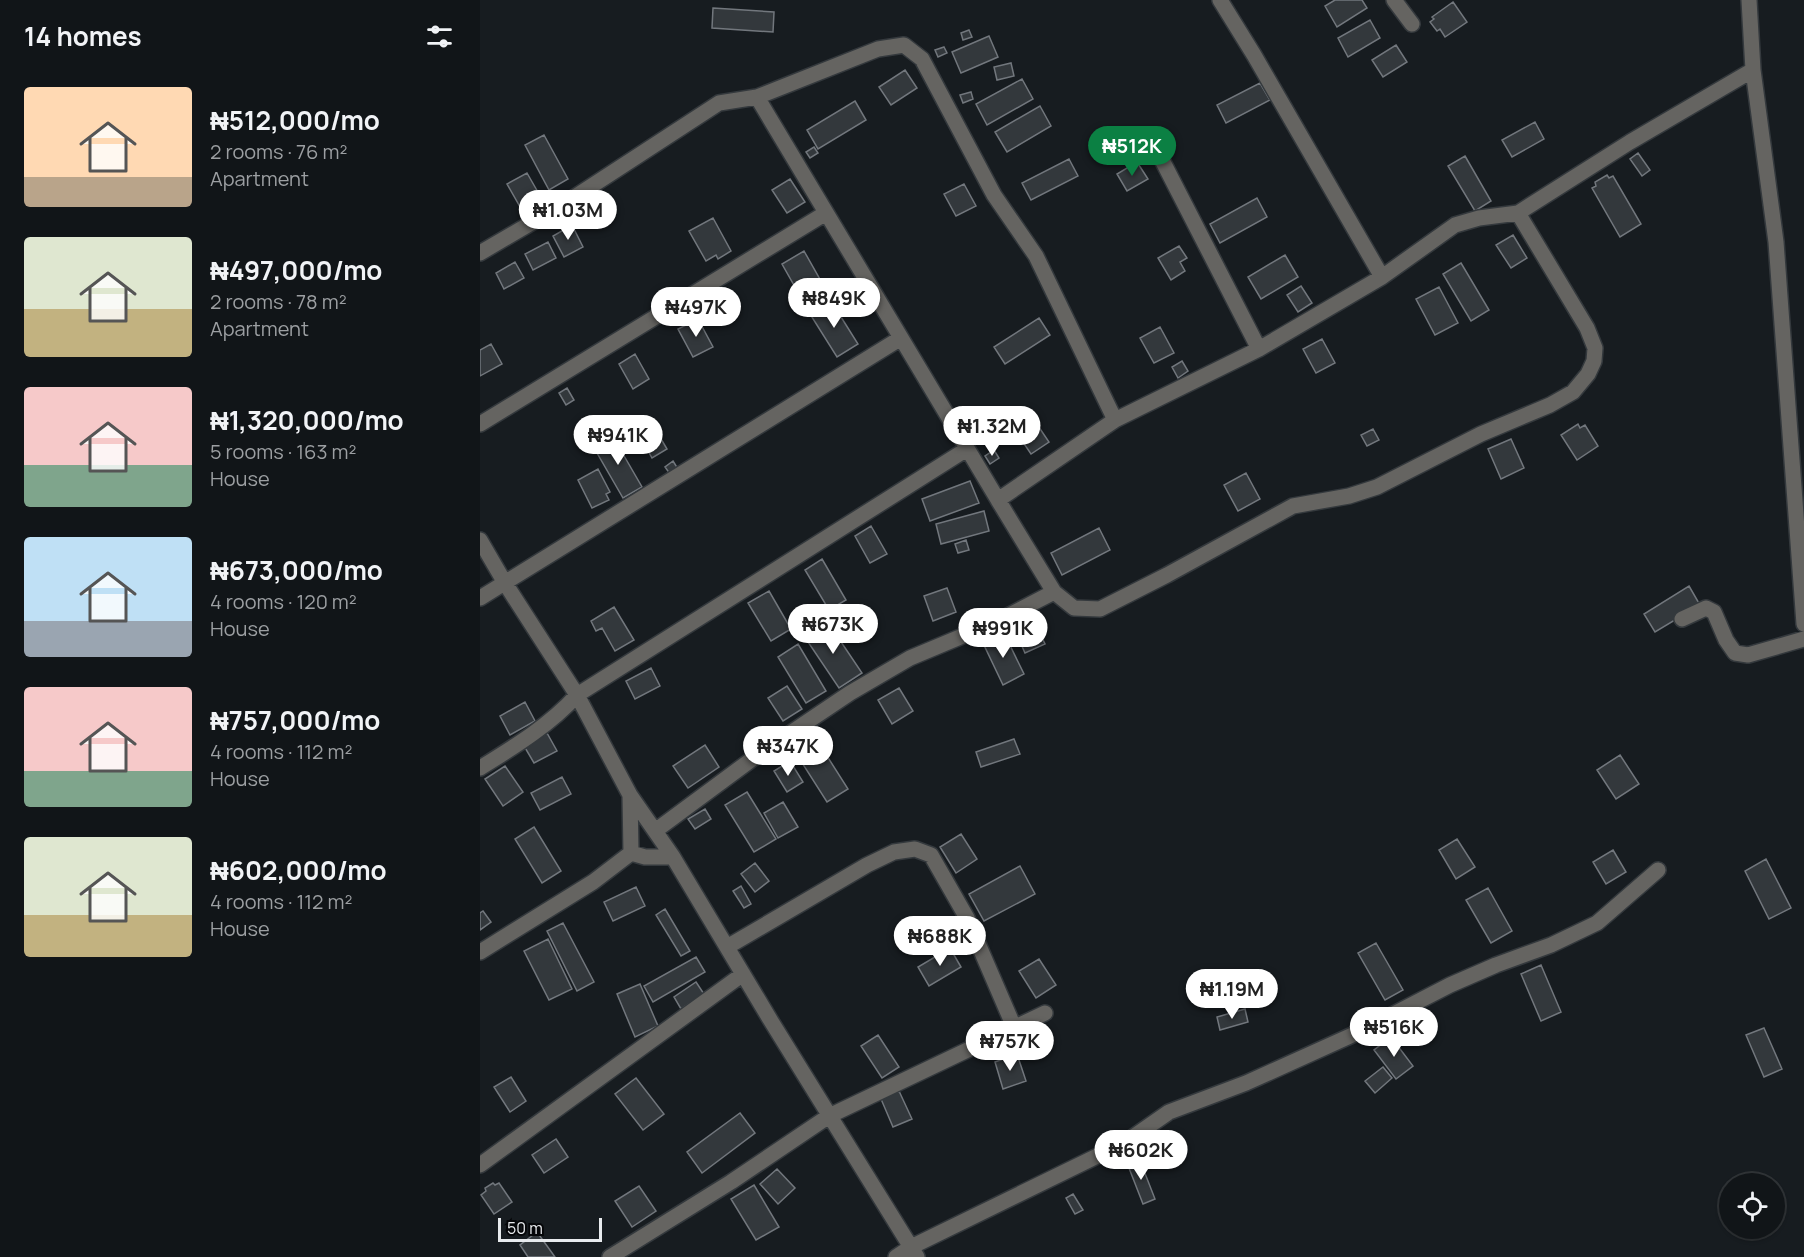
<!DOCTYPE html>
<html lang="en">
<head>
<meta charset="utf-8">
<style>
  body { margin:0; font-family:Manrope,sans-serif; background:#1e2225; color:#f1f3f6; height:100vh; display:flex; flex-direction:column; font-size:22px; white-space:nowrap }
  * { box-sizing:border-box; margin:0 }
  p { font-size:20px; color:#9c9fa2 }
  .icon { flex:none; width:33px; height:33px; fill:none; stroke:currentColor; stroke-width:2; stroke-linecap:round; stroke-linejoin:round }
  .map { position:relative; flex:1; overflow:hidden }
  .drawer { display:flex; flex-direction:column; background:#111518; width:480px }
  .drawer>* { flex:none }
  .tools { position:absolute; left:1239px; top:1173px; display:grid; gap:12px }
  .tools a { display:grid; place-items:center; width:66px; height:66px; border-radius:50%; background:#111518; box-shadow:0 2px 4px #0004,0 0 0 2px #303437; font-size:30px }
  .scale { position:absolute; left:18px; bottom:15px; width:104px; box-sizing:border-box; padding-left:6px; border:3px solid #e8ebee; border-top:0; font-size:16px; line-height:21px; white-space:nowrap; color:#e8ebee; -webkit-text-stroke:4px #050608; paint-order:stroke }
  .price { position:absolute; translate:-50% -51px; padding:0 14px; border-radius:21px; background:#fff; color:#222; font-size:20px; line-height:39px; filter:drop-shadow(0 2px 3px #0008) }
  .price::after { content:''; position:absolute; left:50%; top:36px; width:18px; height:14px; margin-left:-9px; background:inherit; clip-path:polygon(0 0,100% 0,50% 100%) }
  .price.selected { background:#0b8043; color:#fff }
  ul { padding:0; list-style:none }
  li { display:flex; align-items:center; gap:18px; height:150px; padding:0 24px }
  li span { display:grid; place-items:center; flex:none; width:168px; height:120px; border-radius:6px; color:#555 }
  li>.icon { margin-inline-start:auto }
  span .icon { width:72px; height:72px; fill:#fffc; stroke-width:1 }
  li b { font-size:26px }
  h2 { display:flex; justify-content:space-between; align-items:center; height:72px; padding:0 24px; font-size:26px }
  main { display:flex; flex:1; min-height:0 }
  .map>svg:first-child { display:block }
  .building { fill:#33383c; stroke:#72777d; stroke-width:1.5 }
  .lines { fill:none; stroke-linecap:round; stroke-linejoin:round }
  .street-casing { stroke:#34393d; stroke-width:18 }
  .street { stroke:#656461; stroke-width:15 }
</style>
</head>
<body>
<main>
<section class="drawer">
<h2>14 homes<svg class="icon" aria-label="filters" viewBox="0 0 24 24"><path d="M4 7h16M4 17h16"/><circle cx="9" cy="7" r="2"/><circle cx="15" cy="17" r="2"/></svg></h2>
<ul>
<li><span style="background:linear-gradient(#ffd9b3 75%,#b9a48a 0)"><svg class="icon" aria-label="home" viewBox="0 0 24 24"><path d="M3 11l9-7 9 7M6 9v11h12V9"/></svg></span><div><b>₦512,000/mo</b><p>2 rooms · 76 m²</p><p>Apartment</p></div></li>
<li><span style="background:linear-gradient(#dfe7d0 60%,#c2b280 0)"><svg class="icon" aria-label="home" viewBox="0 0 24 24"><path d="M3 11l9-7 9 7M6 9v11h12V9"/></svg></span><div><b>₦497,000/mo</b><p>2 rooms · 78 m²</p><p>Apartment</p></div></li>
<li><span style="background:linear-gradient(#f6c9c9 65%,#7fa58c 0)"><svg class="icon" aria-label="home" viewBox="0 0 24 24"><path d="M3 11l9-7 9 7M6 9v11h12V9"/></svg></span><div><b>₦1,320,000/mo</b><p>5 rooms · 163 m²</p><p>House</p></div></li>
<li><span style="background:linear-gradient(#bfe0f5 70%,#9aa5b1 0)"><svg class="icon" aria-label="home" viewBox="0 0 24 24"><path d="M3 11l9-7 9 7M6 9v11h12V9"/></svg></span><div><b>₦673,000/mo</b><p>4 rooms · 120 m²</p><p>House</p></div></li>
<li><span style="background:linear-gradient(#f6c9c9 70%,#7fa58c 0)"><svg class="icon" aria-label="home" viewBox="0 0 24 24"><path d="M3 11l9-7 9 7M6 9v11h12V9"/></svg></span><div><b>₦757,000/mo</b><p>4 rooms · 112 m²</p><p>House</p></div></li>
<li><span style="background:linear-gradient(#dfe7d0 65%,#c2b280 0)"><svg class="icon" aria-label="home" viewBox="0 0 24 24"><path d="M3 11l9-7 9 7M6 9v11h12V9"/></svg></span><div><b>₦602,000/mo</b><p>4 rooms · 112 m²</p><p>House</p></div></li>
</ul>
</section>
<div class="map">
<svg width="1324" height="1257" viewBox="0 0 1324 1257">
  <rect width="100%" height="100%" fill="#171c20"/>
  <path class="building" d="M855 0H882L887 8 857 27 845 6Z
    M973 2 987 22 965 37 960 29 957 31 950 22 954 19 952 17Z
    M233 8 294 12 293 32 232 28Z
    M890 20 900 38 868 57 858 38Z
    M489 30 492 37 483 40 481 33Z
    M509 36 518 57 481 73 472 52Z
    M916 45 927 62 903 77 892 60Z
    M464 47 467 53 458 57 455 50Z
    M531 63 534 76 517 80 514 67Z
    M425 70 437 88 411 105 399 87Z
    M542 79 553 99 507 125 496 104Z
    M780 83 790 100 746 123 737 105Z
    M491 92 493 99 483 103 480 95Z
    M375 101 386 120 338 149 327 130Z
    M560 106 571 126 527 152 515 132Z
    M1055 122 1064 139 1032 157 1022 140Z
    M64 135 88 179 69 190 45 145Z
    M334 147 338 153 330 158 326 152Z
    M1158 153 1170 170 1162 176 1150 159Z
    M985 156 1011 201 995 211 968 166Z
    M589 159 598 176 551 200 542 183Z
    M657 162 668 179 647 191 637 174Z
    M47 173 63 201 43 212 27 184Z
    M1127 175 1129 178 1133 176 1161 224 1140 237 1112 188 1116 186 1115 182Z
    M310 179 325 202 307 213 292 190Z
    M484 184 496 206 476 216 464 194Z
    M777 198 787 217 740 243 730 224Z
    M233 218 251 251 238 259 236 255 226 261 209 231Z
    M92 225 103 247 84 257 73 236Z
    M1033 235 1047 258 1031 268 1016 245Z
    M68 242 76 258 53 270 45 254Z
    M699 246 707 258 700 262 705 271 691 280 678 258Z
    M324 251 350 297 328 310 302 264Z
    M805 255 818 277 781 299 768 277Z
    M35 262 44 278 24 289 16 273Z
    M981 263 1009 310 991 321 963 274Z
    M821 286 832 303 818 312 807 295Z
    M959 287 978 323 955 335 936 299Z
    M351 301 378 344 357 357 330 314Z
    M559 318 570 335 525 364 514 347Z
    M218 319 233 347 213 357 198 329Z
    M680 327 694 353 674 363 660 338Z
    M842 339 855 363 836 373 823 349Z
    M11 344 22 364 0 376V350Z
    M155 354 169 379 153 389 139 364Z
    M702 361 708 371 698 378 692 367Z
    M87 388 94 400 86 405 79 393Z
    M550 414 569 442 551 454 532 426Z
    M1098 424 1100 428 1105 425 1118 446 1097 460 1081 435Z
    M893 429 899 440 887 446 881 435Z
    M177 432 187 449 172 458 162 440Z
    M132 435 162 487 143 498 113 446Z
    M1031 439 1044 468 1021 479 1008 449Z
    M514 450 519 458 510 464 505 456Z
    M193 461 198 469 190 474 185 467Z
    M118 469 130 492 126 494 129 500 112 508 98 480Z
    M766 473 780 499 758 511 744 485Z
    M490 481 499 503 450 521 442 499Z
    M504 511 509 531 461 544 456 524Z
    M391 526 407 554 390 563 375 536Z
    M619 528 630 550 582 575 571 553Z
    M486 540 489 550 478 553 475 544Z
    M342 559 366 600 349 610 325 570Z
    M1209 586 1220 605 1175 632 1164 614Z
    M467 588 476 612 453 621 444 596Z
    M289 591 311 629 291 641 268 603Z
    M134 607 154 640 135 651 122 628 116 631 111 621Z
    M553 619 565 644 545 653 534 628Z
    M347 621 382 673 359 688 324 636Z
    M524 633 544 674 523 685 503 643Z
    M318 644 346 691 326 703 298 657Z
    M171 668 180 686 155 699 146 681Z
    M307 686 322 709 303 721 288 698Z
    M419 688 433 711 412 724 398 700Z
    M45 702 55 721 30 735 20 716Z
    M67 733 77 751 54 763 44 746Z
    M534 739 540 754 501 767 496 752Z
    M225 745 239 767 208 788 193 766Z
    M340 745 368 789 347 802 319 758Z
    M1140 755 1159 784 1136 799 1117 770Z
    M310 761 323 782 307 792 294 771Z
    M25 766 43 792 23 806 5 779Z
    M82 777 91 794 60 810 51 793Z
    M267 792 296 839 274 852 245 805Z
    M303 802 318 827 298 838 284 813Z
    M225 809 231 819 215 829 208 819Z
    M54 827 81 871 62 883 35 839Z
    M481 834 497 859 476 873 460 847Z
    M977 839 995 867 976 879 959 850Z
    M1133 850 1146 872 1126 884 1113 862Z
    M1286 859 1311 908 1289 919 1265 871Z
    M275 863 289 881 275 892 261 874Z
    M540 866 555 894 504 921 489 894Z
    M261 886 271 904 264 908 253 891Z
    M156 887 165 906 133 921 124 902Z
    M1008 888 1032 931 1011 943 986 900Z
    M185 909 210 951 201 956 176 915Z
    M3 911 11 922 0 930V913Z
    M83 923 114 982 97 991 67 931Z
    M68 939 92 989 69 1000 44 951Z
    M896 943 923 990 905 1000 878 953Z
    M470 948 481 967 449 986 438 967Z
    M216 957 225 972 173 1002 164 986Z
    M559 959 576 985 556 998 539 971Z
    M1061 965 1081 1012 1061 1021 1041 974Z
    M216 982 224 994 201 1009 194 997Z
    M160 984 178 1026 155 1037 137 994Z
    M765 1009 768 1022 740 1030 737 1017Z
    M1284 1028 1302 1069 1284 1077 1266 1035Z
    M398 1035 419 1067 402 1078 381 1046Z
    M911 1037 933 1066 916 1079 894 1050Z
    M537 1054 546 1081 523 1089 515 1062Z
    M903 1067 912 1078 895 1093 885 1081Z
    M31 1077 46 1101 30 1112 14 1087Z
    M156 1078 184 1114 163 1130 135 1094Z
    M419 1091 432 1119 413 1127 401 1099Z
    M260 1113 275 1133 222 1173 207 1152Z
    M76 1139 88 1157 64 1173 52 1155Z
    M659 1158 675 1199 663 1204 647 1163Z
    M297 1169 315 1188 298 1204 280 1184Z
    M13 1183 15 1185 19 1183 32 1202 14 1214 1 1195 6 1191 5 1188Z
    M274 1185 299 1227 276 1240 251 1199Z
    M159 1186 176 1211 152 1227 135 1201Z
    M593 1194 603 1210 595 1214 586 1198Z
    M57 1232 75 1257H48L40 1245Z"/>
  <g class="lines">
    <defs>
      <path id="street" d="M914 0 932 24
        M1269 0 1273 70 1296 242 1324 624
        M277 97 518 500
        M682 160 779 349
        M1038 213 1150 142 1273 70
        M0 253 87 202 239 103 277 97 398 49 424 45 442 59 514 195 556 256 635 420 518 500 574 592 516 622 430 658 370 693 275 757 175 831
        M635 420 779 349 902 277 774 55 740 0
        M0 424 346 213
        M0 540 25 583 97 695 150 795 151 853 113 882 0 952
        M574 592 594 608 620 609 687 575 813 506 869 496 897 487 1001 434 1070 405 1093 392 1108 374 1114 361 1115 348 1107 328 1038 213 999 218 975 225 902 277
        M0 598 421 338
        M1202 619 1226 608 1234 612 1246 640 1255 653 1268 655 1324 639
        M0 768C34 747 70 725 97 695L487 449
        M150 795 193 857 291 1021 437 1257
        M151 853 165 857H193
        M247 947 387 865 414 852 435 849 451 855 487 918 534 1027
        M0 1165 263 974
        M130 1257 251 1182 349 1116 565 1013
        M416 1257 431 1247 646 1142 689 1112 766 1083 879 1032 970 985 1016 965 1071 945 1117 923 1178 870"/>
    </defs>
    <use href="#street" class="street-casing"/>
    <use href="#street" class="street"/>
  </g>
</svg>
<div class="tools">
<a><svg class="icon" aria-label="locate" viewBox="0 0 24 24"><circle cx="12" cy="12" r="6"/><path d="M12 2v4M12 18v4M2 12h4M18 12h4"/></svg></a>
</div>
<div class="scale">50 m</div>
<b class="price selected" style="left:652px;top:177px">₦512K</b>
<b class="price" style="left:88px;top:241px">₦1.03M</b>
<b class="price" style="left:354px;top:329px">₦849K</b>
<b class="price" style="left:216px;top:338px">₦497K</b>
<b class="price" style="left:512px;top:457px">₦1.32M</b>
<b class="price" style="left:138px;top:466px">₦941K</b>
<b class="price" style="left:353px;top:655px">₦673K</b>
<b class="price" style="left:523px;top:659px">₦991K</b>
<b class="price" style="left:308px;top:777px">₦347K</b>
<b class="price" style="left:460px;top:967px">₦688K</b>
<b class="price" style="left:752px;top:1020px">₦1.19M</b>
<b class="price" style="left:914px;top:1058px">₦516K</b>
<b class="price" style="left:530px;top:1072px">₦757K</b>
<b class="price" style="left:661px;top:1181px">₦602K</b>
</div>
</main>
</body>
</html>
